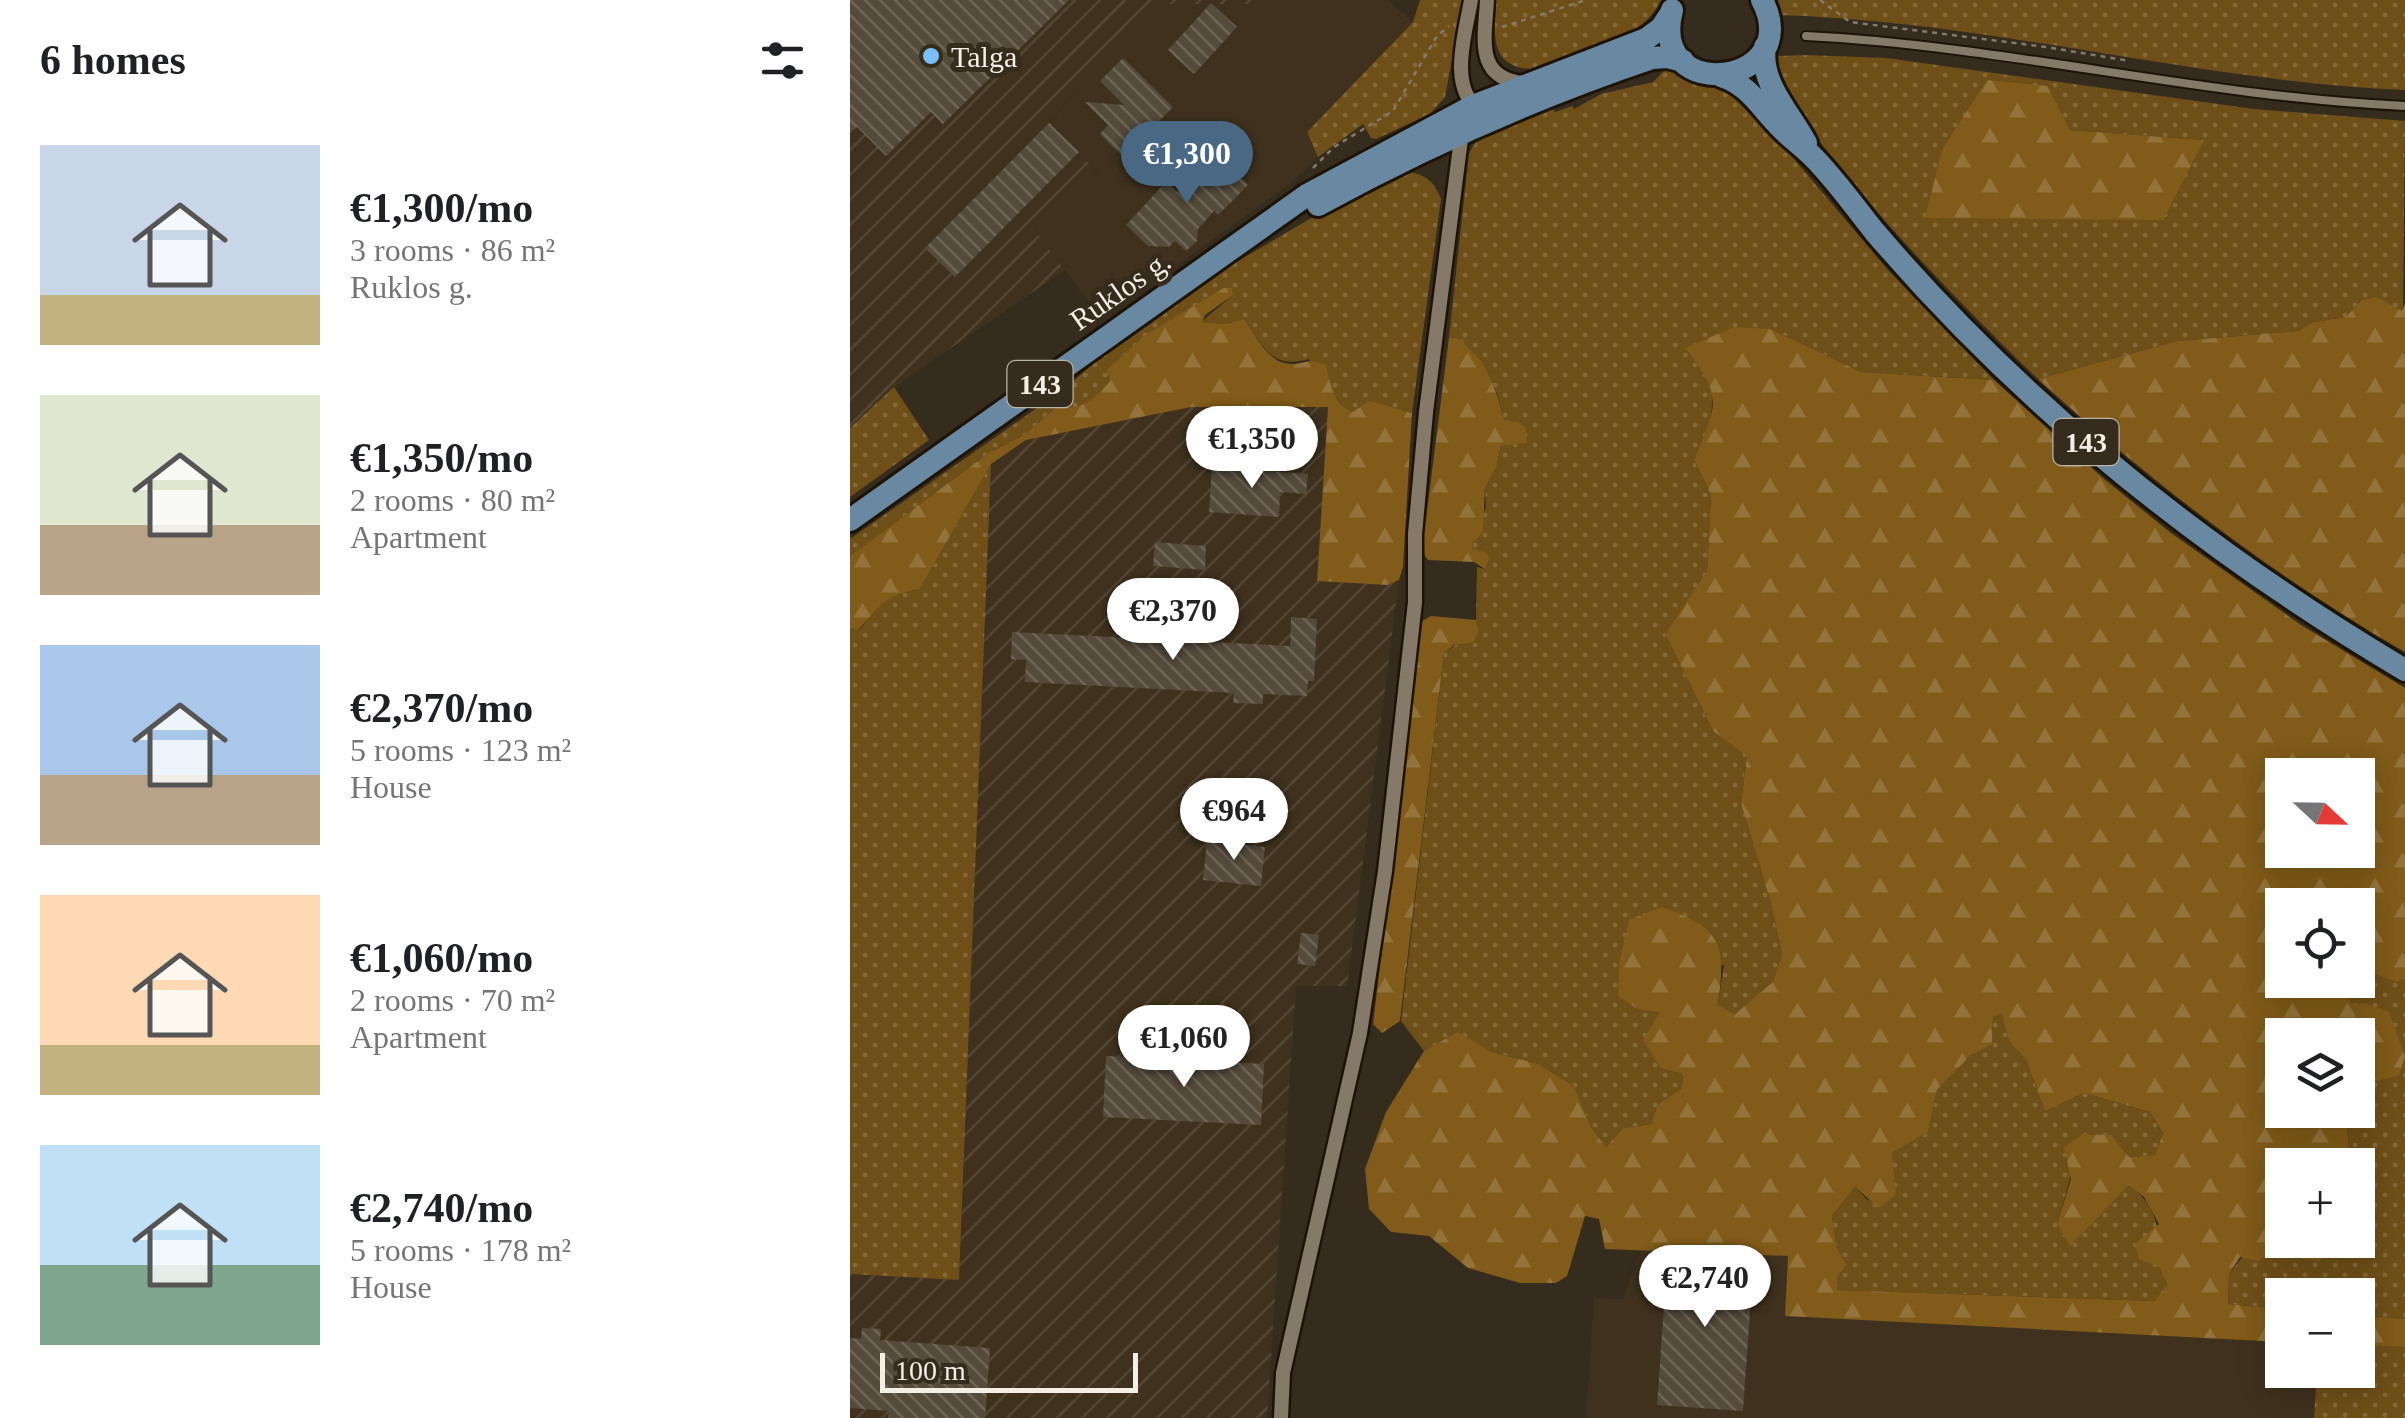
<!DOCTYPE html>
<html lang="en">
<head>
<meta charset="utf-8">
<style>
  body { margin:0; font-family:Georgia,serif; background:#f2f2f2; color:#202124; height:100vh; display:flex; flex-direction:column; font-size:38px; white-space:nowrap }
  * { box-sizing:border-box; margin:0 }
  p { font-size:32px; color:#757577 }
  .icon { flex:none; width:55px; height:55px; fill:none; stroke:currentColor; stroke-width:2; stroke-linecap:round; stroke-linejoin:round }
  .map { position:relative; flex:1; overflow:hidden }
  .side { display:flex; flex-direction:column; background:#fff; width:850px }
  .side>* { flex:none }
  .needle { width:65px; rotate:112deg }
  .controls { position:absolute; left:1415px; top:758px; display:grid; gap:20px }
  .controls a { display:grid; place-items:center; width:110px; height:110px; border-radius:0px; background:#fff; box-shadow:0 5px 25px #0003; font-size:50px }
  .scale { position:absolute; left:30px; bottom:25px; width:258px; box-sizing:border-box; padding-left:10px; border:5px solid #f4eee4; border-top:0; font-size:28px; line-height:35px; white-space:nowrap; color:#f4eee4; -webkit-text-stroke:8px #362c1e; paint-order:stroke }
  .price { position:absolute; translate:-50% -85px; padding:0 22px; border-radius:35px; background:#fff; color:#222; font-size:32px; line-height:65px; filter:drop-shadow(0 2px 5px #0008) }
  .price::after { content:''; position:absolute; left:50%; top:60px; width:30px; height:22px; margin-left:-15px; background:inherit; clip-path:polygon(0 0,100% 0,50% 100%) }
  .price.current { background:#486883; color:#fff }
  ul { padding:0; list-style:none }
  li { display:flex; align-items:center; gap:30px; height:250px; padding:0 40px }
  li span { display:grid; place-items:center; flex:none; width:280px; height:200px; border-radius:0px; color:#555 }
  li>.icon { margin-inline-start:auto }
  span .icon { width:120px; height:120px; fill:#fffc; stroke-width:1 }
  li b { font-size:42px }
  h2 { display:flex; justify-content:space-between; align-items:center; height:120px; padding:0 40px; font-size:42px }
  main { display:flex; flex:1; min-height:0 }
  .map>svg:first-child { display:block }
  .built { fill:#3f311d }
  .industrial { fill:url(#industrial-furrows) }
  .grass { fill:url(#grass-dots); fill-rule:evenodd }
  .forest { fill:url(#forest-firs); fill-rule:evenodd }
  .building { fill:url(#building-back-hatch) }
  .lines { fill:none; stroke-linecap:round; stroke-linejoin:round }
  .service-casing { stroke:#1d1407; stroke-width:12 }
  .minor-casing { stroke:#1d1407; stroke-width:19 }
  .primary-casing { stroke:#1d1407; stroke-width:28 }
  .path { stroke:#827a6d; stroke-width:2.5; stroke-dasharray:5 5; stroke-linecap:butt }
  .service { stroke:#857a69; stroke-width:8 }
  .minor { stroke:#857a69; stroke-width:14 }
  .primary { stroke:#6889a1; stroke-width:22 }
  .poi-dot { fill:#7abff8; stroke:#362c1e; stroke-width:4 }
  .labels { text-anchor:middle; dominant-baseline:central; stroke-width:10; stroke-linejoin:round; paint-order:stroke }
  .shield { fill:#362c1e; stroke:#bbb4a9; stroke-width:2.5 }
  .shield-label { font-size:28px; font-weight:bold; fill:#f4eee4 }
  .poi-label { font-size:30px; fill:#f4eee4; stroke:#362c1e; text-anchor:start }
  .street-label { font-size:30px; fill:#f4eee4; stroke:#362c1e }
</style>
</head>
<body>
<main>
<section class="side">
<h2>6 homes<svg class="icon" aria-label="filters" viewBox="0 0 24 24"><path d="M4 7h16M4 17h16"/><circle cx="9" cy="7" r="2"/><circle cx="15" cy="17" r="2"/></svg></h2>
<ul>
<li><span style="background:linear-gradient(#c9d6e8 75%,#c2b280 0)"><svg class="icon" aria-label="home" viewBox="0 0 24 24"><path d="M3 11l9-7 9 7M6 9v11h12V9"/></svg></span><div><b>€1,300/mo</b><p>3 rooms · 86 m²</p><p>Ruklos g.</p></div></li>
<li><span style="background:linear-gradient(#dfe7d0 65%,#b9a48a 0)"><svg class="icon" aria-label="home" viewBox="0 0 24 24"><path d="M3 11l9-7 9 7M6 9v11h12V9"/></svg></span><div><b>€1,350/mo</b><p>2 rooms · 80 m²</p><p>Apartment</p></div></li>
<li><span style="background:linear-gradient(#a9c7e8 65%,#b9a48a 0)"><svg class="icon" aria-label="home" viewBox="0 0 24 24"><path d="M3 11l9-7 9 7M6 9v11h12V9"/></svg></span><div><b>€2,370/mo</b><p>5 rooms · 123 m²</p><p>House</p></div></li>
<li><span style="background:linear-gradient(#ffd9b3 75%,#c2b280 0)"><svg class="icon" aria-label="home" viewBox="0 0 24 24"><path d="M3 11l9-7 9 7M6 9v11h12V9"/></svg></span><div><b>€1,060/mo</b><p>2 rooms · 70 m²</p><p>Apartment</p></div></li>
<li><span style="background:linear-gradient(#bfe0f5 60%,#7fa58c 0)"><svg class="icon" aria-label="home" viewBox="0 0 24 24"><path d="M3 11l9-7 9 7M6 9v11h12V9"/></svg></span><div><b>€2,740/mo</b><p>5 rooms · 178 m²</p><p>House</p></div></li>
</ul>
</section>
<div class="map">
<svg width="1555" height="1418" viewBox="0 0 1555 1418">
  <defs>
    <pattern id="industrial-furrows" width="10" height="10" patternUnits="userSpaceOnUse" patternTransform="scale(2.5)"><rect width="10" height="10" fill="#3f311d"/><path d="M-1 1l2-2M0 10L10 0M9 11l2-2" fill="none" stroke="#524533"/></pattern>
    <pattern id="grass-dots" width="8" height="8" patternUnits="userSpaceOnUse" patternTransform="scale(2.5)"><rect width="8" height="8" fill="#6f4f18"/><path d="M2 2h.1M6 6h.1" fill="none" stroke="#846939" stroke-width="1.8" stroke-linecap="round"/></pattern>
    <pattern id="forest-firs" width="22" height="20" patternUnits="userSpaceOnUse" patternTransform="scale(2.5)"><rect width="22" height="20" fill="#805b19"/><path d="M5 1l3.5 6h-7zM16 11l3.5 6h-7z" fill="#93733a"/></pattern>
    <pattern id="building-back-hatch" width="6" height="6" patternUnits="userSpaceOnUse" patternTransform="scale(2.5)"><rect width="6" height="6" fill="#554b3b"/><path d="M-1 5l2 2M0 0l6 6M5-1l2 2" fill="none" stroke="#6e6557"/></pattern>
  </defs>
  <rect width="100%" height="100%" fill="#362c1e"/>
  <path class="built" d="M410 0H538L563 22 457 132 468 157 441 183 252 319 183 228 248 173 199 123 298 4H406Z
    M792 1249 938 1256 936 1316 1432 1342V1370H1467L1464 1418H736L744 1298 773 1299Z"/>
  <path class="industrial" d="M0 0H410L406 4H298L199 122 248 173 183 228 215 270 44 387 0 428Z
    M341 407H478L467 581 537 585 549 580 497 986H446L417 1418H0V1274L109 1280 141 464 176 440Z"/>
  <path class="grass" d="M570 0H613L595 97 580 114 526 139 521 138 513 124 468 157 457 132 563 22Z
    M646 0H811C791 43 727 54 687 69 639 70 644 35 646 0Z
    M924 0H1555V90C1344 81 1139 21 928 15Z
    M956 55 1036 58 1404 109 1555 121 1553 311 1510 301 1496 317 1463 322 1448 331 1327 341 1188 379C1131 324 930 126 926 56ZM1196 86 1220 130 1353 140 1092 150Z
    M816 69 873 89 899 106 1038 270 1144 380 1011 372 921 329 835 348 863 384 861 422 844 460 861 495 857 572 815 634 863 731 897 755 891 803 921 904 932 954 923 983 885 1014 868 1005 874 964 811 1012 835 1073 831 1089 808 1104 801 1124 773 1128 756 1147 741 1127 724 1086 689 1064 642 1052 608 1033 574 1051 551 1021 594 653 629 629 626 620 627 567 635 569 622 550V544L636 507 635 488 646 468 651 446 677 442 668 422 654 421C651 402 641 373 629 358 622 350 617 349 613 339L599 337 619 154C633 121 672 121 703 109L705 112 722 106 724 109 751 94 803 82Z
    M553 171C573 173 584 180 591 199L562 413C536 404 517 417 495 410L459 359C420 370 414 346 394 319L376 324 351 322 383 295 261 380 241 403 222 409 206 407 174 435 140 452 0 556V539L217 387 256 352 373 270 475 210Z
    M44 387 79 440 0 497V428Z
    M141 464 109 1280 0 1274V628L9 630C34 603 30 597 70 589Z
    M1515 971 1546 982 1555 979V1319L1508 1315V1295H1432V1309L1378 1304 1379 1274 1432 1207V1240H1447L1445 1244 1470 1261 1492 1240H1508V1165H1501L1495 1110H1508V1072L1527 1081 1494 989Z
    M1153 1012 1159 1041 1176 1060 1195 1111 1234 1093 1300 1112 1313 1135 1306 1155 1279 1157 1260 1135 1233 1134 1207 1224 1220 1245 1279 1184C1321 1219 1301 1242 1317 1286L1304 1301 987 1290V1249L982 1216 1005 1187 1018 1201 1042 1153 1078 1132 1087 1090 1120 1056 1142 1045 1143 1017Z
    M1508 1345 1555 1347V1418H1464L1467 1370H1508Z"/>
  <path class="forest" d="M1137 80 1197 86 1220 130 1354 140 1313 220 1075 218 1092 150Z
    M374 288H382L383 295 355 315 352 322 376 324 394 319C407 336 418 365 443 364 460 363 456 358 476 365 480 383 484 406 503 412L519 401 562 413 553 567 549 580 537 585 467 581 478 407H341L176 440 141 464 70 589C30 597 34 604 8 630L0 628V556L140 452 174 435 206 407C233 411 244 399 261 380L256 371 295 335Z
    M1526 297 1552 311 1555 303V652C1422 575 1301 482 1188 379L1327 341 1448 331 1463 322 1496 317 1510 301Z
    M884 327 921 329 1011 372 1144 380 1254 479 1321 533 1451 625 1555 688V979L1546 982 1515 971 1508 977V905H1432V980H1504L1494 989 1501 1004 1515 1003 1539 1012 1555 1056 1549 1075 1527 1081 1508 1072V1035H1432V1110H1495L1501 1165H1432V1207L1425 1213 1420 1252 1409 1261 1390 1257 1379 1274 1378 1304 1432 1309V1342L935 1316 938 1256 755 1249 749 1219 735 1216 717 1276 706 1283H670L618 1268 579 1236 541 1232 519 1209 515 1169 536 1112 574 1051 608 1032 642 1052 689 1064 724 1086 741 1127 756 1147 773 1128 801 1124 808 1104 831 1089 834 1074 811 1068 793 1040 810 1012 788 1009 768 996 769 963 779 920 812 907C873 929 876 944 868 1005L885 1014 923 982 932 954 921 904 891 803 897 756 863 731 815 634 857 571 861 495 844 460C868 405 873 396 835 348ZM1432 775H1508V850H1432ZM1152 1013 1159 1041 1176 1060 1195 1111 1234 1093 1300 1112 1313 1134 1305 1155 1279 1157 1261 1135 1233 1134 1214 1147 1221 1179 1207 1224 1220 1246 1279 1185 1294 1197 1309 1224 1285 1244 1289 1259 1310 1267 1317 1285 1304 1301 987 1290V1277L996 1264 987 1249 982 1216 1005 1187 1029 1208 1046 1195 1042 1153 1078 1132 1087 1090 1120 1056 1142 1045 1143 1017Z
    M599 337 613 339C617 349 622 350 629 358 641 373 650 402 654 420L668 422 676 428 677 443 651 446 646 468 635 488 633 532 622 544V549L637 553 639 558 635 569 624 562 578 560 572 551Z
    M581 616 626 620 629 629 624 642 604 645 594 653 550 1021 532 1033 523 1024 572 621Z
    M1447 1240H1492L1470 1261 1451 1259Z
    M1508 1315 1555 1319V1347L1508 1345Z"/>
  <path class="building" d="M0 0H219L93 124 81 112 36 156 7 127 0 133Z
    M361 3 387 27 344 74 318 50Z
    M273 58 323 107 273 157 250 134 258 125 235 102 274 105 250 81Z
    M199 123 229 152 105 277 75 248Z
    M366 152 398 185 368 215 364 211 348 229 347 241 336 251 325 241 319 247 298 246 276 225 316 182 327 192Z
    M362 467 458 474 456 494 430 492 429 517 359 512Z
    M305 542 356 546 355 570 303 566Z
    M441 617 467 619 464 681H458L457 696 413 694V704L383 703 384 693 175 682 176 660 161 659 162 632 440 646Z
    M357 841 415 847 411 886 353 880Z
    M451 933 469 935 465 966 447 964Z
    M256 1056 414 1064 411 1125 253 1117Z
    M818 1250 904 1256 893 1411 807 1405Z
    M12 1328 31 1329 30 1340 140 1348 135 1418H38L39 1411 0 1408V1338L11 1339Z"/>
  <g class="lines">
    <defs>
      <path id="service" d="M956 36C1157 46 1354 97 1555 106"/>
      <path id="minor" d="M621 0C616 31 597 89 630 110
        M637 0C635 38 624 79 675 83
        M431 1418 433 1373 510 1033 535 871 565 602V534L576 412 612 131"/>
      <path id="primary" d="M822 10C797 107 957 86 912 0
        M915 47C909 82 940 113 956 143
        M871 76C900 85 911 109 933 130 943 140 956 149 966 160 987 182 1005 207 1024 231 1174 407 1356 552 1555 670
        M468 205C576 146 686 97 802 58L818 57 833 61
        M0 520 457 195 623 106 796 39 811 28 821 13"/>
    </defs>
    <use href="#service" class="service-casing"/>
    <use href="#minor" class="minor-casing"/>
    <use href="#primary" class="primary-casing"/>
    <path class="path" d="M970 0 1000 22 1196 47 1280 61
      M652 27 736 0
      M463 168 484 147 543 111 587 36 599 26"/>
    <use href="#service" class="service"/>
    <use href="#minor" class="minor"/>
    <use href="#primary" class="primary"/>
  </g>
  <circle class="poi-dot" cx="81" cy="56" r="10"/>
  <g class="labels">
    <g class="shield">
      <rect x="157.5" y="361" width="65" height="46" rx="8"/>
      <rect x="1203.5" y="419" width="65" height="46" rx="8"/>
    </g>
    <g class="shield-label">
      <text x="190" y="384">143</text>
      <text x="1236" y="442">143</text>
    </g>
    <g class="poi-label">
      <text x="101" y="56">Talga</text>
    </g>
    <g class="street-label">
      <text transform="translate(270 290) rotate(-35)">Ruklos g.</text>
    </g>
  </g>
</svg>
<div class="controls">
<a><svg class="needle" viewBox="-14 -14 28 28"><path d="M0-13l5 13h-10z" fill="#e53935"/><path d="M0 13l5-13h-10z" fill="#757577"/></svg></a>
<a><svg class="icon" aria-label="locate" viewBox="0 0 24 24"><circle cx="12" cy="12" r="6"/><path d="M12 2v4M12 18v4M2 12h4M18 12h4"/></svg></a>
<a><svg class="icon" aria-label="layers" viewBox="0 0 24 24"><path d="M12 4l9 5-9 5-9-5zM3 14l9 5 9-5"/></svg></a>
<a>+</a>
<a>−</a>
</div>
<div class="scale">100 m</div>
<b class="price current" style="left:337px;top:206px">€1,300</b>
<b class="price" style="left:402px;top:491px">€1,350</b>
<b class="price" style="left:323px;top:663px">€2,370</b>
<b class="price" style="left:384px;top:863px">€964</b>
<b class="price" style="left:334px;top:1090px">€1,060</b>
<b class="price" style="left:855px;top:1330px">€2,740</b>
</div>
</main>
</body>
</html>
